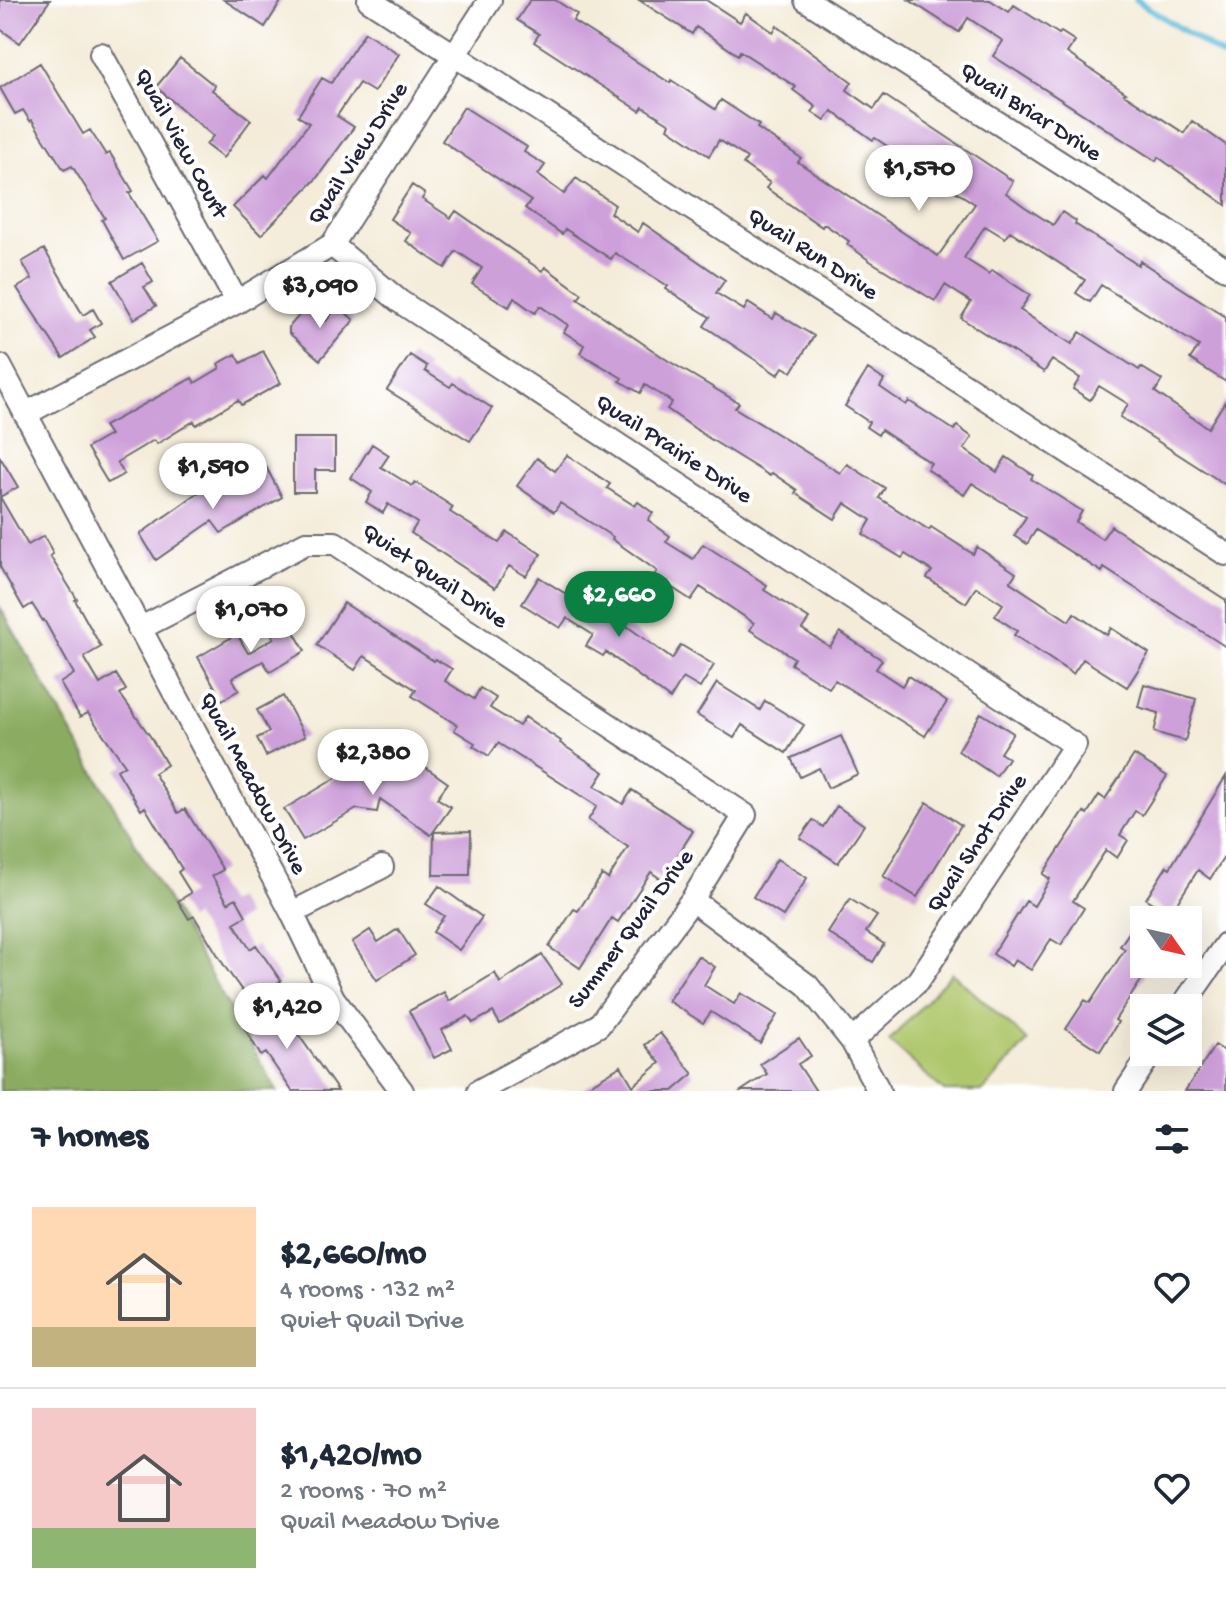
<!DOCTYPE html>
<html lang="en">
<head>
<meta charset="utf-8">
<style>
  body { margin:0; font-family:"Gochi Hand",sans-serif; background:#f2f2f3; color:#1f2937; height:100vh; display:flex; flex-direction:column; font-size:30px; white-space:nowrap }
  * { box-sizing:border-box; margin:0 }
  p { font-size:26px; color:#747a83 }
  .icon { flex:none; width:44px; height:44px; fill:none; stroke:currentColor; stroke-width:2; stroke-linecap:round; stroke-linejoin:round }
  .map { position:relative; height:1091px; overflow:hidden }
  .sheet { display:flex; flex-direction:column; background:#fff; flex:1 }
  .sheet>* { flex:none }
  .needle { width:52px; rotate:124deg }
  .buttons { position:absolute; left:1130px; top:906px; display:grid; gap:16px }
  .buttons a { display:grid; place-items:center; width:72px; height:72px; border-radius:0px; background:#fff; box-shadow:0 8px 32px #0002; font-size:40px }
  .price { position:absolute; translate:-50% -68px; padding:0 18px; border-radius:28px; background:#fff; color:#222; font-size:26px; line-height:52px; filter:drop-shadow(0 2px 4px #0008) }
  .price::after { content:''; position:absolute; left:50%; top:48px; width:24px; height:18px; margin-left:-12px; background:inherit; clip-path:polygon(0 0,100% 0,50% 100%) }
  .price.selected { background:#0b8043; color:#fff }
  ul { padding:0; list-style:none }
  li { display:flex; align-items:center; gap:24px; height:200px; padding:0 32px }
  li+li { border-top:2px solid #e0e1e3 }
  li span { display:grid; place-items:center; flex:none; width:224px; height:160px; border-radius:0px; color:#555 }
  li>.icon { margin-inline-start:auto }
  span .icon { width:96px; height:96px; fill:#fffc; stroke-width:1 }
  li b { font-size:34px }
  h2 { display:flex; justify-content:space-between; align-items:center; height:96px; padding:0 32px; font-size:34px }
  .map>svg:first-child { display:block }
  .green { fill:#afc76c; stroke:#687454; stroke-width:2 }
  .forest { fill:#8bac60; stroke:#56674e; stroke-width:2 }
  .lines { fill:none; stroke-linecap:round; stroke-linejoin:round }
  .stream { stroke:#5cbbdb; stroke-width:6 }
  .building { fill:#cea0da }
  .minor-casing { stroke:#6c6972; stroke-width:26 }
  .minor { stroke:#fff; stroke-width:22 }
  .labels { text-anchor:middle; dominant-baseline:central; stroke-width:8; stroke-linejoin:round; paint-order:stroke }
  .street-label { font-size:24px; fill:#22223b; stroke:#fff }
</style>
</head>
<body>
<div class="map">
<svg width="1226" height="1091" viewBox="0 0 1226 1091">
  <rect width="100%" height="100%" fill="#fff"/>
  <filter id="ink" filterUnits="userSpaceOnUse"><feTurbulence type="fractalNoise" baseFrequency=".0125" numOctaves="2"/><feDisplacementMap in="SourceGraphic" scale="16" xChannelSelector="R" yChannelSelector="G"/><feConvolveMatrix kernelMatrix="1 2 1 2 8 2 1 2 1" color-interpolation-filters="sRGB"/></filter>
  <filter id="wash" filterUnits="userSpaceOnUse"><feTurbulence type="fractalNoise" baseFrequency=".006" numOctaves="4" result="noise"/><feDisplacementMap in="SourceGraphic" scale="32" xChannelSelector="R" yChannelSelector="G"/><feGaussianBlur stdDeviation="1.8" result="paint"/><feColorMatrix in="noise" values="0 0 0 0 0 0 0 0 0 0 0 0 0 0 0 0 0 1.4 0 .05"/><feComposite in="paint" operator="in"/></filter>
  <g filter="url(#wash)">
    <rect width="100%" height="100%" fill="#f4ecd9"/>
    <path class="green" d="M952 973 1028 1041 983 1091H944L889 1041Z"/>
    <path class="forest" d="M0 607 277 1091H0Z"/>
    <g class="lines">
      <path class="stream" d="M1136 0 1226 58"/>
    </g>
    <g id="blocks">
      <path class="building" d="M0 0H50L20 43 0 29Z
        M224 0H282L265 27Z
        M530 0H555L577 14 573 21 670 83 671 80 715 109 721 100 759 125 757 128 801 158 798 162 938 256 975 204 875 138 873 140 832 111 825 121 812 112 816 107 793 90 796 87 740 51 738 55 696 27 692 34 639 0H706L740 22 746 13 773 32 777 26 852 82 847 90 874 109 884 95 1013 181 1006 193 1025 207 1053 225 1062 212 1076 221 1075 224 1138 265 1140 261 1226 317V382L1190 359 1199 346 1101 285 1090 302 1076 293 1085 280 1010 231 1005 238 985 226 964 258 989 274 992 270 1030 295 1020 310 1072 344 1080 332 1139 370 1141 367 1162 380 1155 392 1208 428 1226 400V485L1120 417 1128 404 1099 386 1090 400 1073 389 1080 378 1052 360 1044 372 961 318 971 302 945 285 935 301 870 261 847 244 849 241 824 224 822 227 766 188 770 183 743 164 747 158 719 140 709 156 668 128 670 124 643 107 640 111 534 42 539 34 517 20Z
        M909 0H990L1009 12 1014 5 1059 34 1061 32 1075 41 1067 53 1126 93 1124 94 1184 133 1192 121 1226 145V205L1158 157 1156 161 993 56 1003 41 968 18 959 32Z
        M365 32 399 54 374 92 359 83 337 116 354 127 316 179 261 235 233 207 265 175 268 178 309 123 298 116 322 78 331 83Z
        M180 58 215 86 212 90 251 120 223 158 206 145 213 136 156 87Z
        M40 63 83 134 90 130 106 155 110 153 133 191 129 193 158 241 124 260 102 220 105 218 72 166 64 170 32 120 30 121 23 110 15 114 0 88Z
        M464 107 527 147 524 152 545 165 538 175 564 194 576 178 615 205 610 213 638 232 643 223 725 280 716 293 744 310 748 303 773 319 776 313 814 336 792 372 783 367 778 375 760 363 704 326 710 317 666 289 668 286 615 253 611 259 565 229 562 234 525 208 531 201 442 141Z
        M412 185 425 194 422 199 451 218 456 211 542 271 545 267 582 294 578 299 667 360 739 403 735 408 840 473 847 464 885 488 879 498 929 530 931 527 973 554 977 547 1016 573 1010 582 1069 621 1074 613 1107 635 1111 628 1149 653 1127 687 1083 659 1073 674 1014 635 1017 631 995 616 1003 604 976 587 966 603 927 578 932 571 905 554 902 558 863 534 871 520 845 503 835 519 795 493 797 490 772 473 770 476 707 437 667 409 672 402 645 385 640 393 620 381 622 378 580 353 584 345 564 332 568 325 540 306 535 313 514 298 509 307 472 284 482 268 456 251 445 268 427 256 406 241 411 233 390 219Z
        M44 249 83 315 93 309 101 323 90 330 95 337 63 358 17 288 32 279 22 262Z
        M142 263 153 282 144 287 156 306 134 319 112 281Z
        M308 305 326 321 338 306 354 320 320 360 289 333V327Z
        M263 351 281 383 241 405 238 400 196 425 194 421 157 444 154 440 117 462 124 474 108 483 87 448 110 435 104 426 192 378 195 383 220 368 218 364 236 354 241 363Z
        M410 355 427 366 425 371 450 387 453 383 492 408 470 441 387 390Z
        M868 369 884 380 880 387 906 405 909 401 954 430 957 426 972 437 964 449 997 472 1006 457 1033 475 1031 479 1082 511 1076 522 1102 539 1111 526 1226 600V647L1104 568 1102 572 1036 530 1027 544 1014 536 1026 517 972 483 964 495 927 469 931 463 881 430 878 435 866 427 869 422 845 406Z
        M293 438H335V470H315V492H293Z
        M372 444 389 455 381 467 412 486 415 482 453 507 450 512 499 543 507 532 541 554 526 576 509 566 495 588 411 533 417 523 388 504 383 513 366 502 372 492 351 478Z
        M567 455 610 484 607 488 635 506 638 502 653 513 648 520 670 536 666 542 693 559 703 544 767 585 764 590 809 619 802 629 830 647 840 632 882 660 876 669 902 686 908 676 947 702 925 736 835 680 829 688 791 664 794 658 750 630 754 623 700 587 691 600 654 576 657 571 612 539 613 537 560 503 554 512 517 486 537 458 555 471Z
        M0 457 18 487 0 497 28 545 44 536 53 554 50 556 77 599 75 600 101 647 84 657 100 684 116 674 126 690 120 694 150 736 167 765 154 773 178 813 185 809 223 870 212 876 228 903 236 898 246 916 234 923 250 949 256 945 281 981 251 1003 225 967 194 916 189 919 178 901 191 893 178 872 182 869 145 807 141 810 117 770 125 765 88 713 80 717 60 683 74 674 44 620 43 621 32 604 24 609 0 567Z
        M265 465 282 497 221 533 212 521 156 560 140 534 212 483 218 491Z
        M539 577 582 604 589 593 627 618 624 624 672 659 681 645 714 665 700 688 683 678 670 699 606 652 603 656 586 646 593 635 567 618 560 628 522 604Z
        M344 603 434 661 435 659 452 669 445 681 474 699 480 688 496 698 490 708 519 726 525 717 561 741 560 743 604 772 595 786 623 804 632 790 693 831 662 880 651 872 618 922 612 918 580 968 549 947 574 909 578 911 602 875 608 879 628 847 588 820 597 806 498 743 489 756 473 746 475 743 454 730 457 725 412 696 416 690 364 656 355 670 317 645Z
        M279 606 305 651 270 672 263 661 232 678 239 690 222 700 198 657 237 634 248 653 274 638 261 616Z
        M717 683 760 710 765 701 804 725 786 753 742 725 734 738 697 715Z
        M1144 684 1196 699 1185 741 1154 732 1159 713 1138 707Z
        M283 696 305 736 266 756 257 738 269 732 257 710Z
        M981 713 1013 733 1000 753 1008 758 996 776 958 751Z
        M841 736 858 774 828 788 819 768 800 777 791 758Z
        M1134 755 1167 776 1142 815 1135 811 1120 835 1128 840 1117 858 1106 850 1073 901 1084 908 1061 945 1051 939 1031 970 1015 960 1011 966 993 954 1026 901 1034 906 1050 879 1043 874 1084 812 1087 814 1099 795 1105 799Z
        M411 757 448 783 437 798 451 807 431 835 380 799 377 812 357 809 303 840 284 809 336 778 338 762 401 772Z
        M1226 776V854L1210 879 1198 870 1170 914 1146 899 1167 866 1170 868Z
        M927 802 961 825 917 897 883 876Z
        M837 806 864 825 838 863 800 838 813 820 823 827Z
        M471 831 470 875H433L434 832Z
        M777 859 807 878 783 916 753 897Z
        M439 886 482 917 459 950 433 932 444 916 426 904Z
        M850 899 877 916 866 932 884 944 873 962 828 933Z
        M1144 910V976L1115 1020 1118 1022 1100 1051 1066 1029 1085 1000 1090 1003 1125 949 1120 946Z
        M398 929 415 955 377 980 352 942 370 930 378 942Z
        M542 955 562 984 500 1024 493 1012 473 1023 468 1016 442 1030 452 1049 434 1058 409 1011 444 992 449 1001 495 973 500 983Z
        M698 956 715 967 704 985 734 1004 741 993 777 1015 760 1043 711 1012 703 1023 668 1001Z
        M264 1006 275 1024 296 1012 306 1029 298 1034 338 1091H292L266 1053 261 1056 240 1020Z
        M660 1033 693 1074 673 1091H580L621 1066 633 1086 660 1063 645 1045Z
        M799 1038 811 1056 798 1064 816 1091H741L767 1074 760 1064Z
        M1215 1045 1226 1052V1091H1185Z"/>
    </g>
  </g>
  <g filter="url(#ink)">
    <use href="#blocks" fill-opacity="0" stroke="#6c6972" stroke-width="2"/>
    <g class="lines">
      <defs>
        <path id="minor" d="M369 0 1226 554
          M806 0 1226 269
          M101 54 237 302
          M332 245 399 301 1075 745 918 981 852 1041
          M0 366 292 913 333 998 402 1091
          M25 414 237 302 332 245 490 0
          M139 629 306 543H335L745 815 692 900 599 1025 479 1091
          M692 900 807 985 852 1041 879 1091
          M292 913 382 867
          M1181 1008 1226 944
          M1126 1091 1152 1052"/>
      </defs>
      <use href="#minor" class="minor-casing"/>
      <use href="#minor" class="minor"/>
    </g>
  </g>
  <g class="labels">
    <g class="street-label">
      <text transform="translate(1030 113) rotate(33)">Quail Briar Drive</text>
      <text transform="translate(180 144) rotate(61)">Quail View Court</text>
      <text transform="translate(359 154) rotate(-57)">Quail View Drive</text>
      <text transform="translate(812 255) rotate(33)">Quail Run Drive</text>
      <text transform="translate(673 450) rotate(33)">Quail Prairie Drive</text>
      <text transform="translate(434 577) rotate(34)">Quiet Quail Drive</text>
      <text transform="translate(252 784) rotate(62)">Quail Meadow Drive</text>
      <text transform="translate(978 844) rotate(-56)">Quail Shot Drive</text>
      <text transform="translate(632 930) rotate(-53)">Summer Quail Drive</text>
    </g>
  </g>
</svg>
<div class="buttons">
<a><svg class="needle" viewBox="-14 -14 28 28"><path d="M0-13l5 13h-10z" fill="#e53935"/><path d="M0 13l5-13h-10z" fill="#747a83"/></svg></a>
<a><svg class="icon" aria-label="layers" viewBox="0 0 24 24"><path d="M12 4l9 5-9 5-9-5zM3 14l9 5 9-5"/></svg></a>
</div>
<b class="price" style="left:919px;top:213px">$1,570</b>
<b class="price" style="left:320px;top:330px">$3,090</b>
<b class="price" style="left:213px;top:511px">$1,590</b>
<b class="price selected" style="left:619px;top:639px">$2,660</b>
<b class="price" style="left:251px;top:654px">$1,070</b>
<b class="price" style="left:373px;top:797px">$2,380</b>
<b class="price" style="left:287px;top:1051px">$1,420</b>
</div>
<section class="sheet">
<h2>7 homes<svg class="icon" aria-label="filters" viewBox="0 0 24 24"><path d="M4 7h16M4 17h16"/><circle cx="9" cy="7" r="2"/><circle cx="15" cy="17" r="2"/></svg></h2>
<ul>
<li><span style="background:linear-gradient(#ffd9b3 75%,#c2b280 0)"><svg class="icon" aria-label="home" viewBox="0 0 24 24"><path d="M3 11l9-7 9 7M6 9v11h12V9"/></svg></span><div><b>$2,660/mo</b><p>4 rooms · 132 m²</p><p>Quiet Quail Drive</p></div><svg class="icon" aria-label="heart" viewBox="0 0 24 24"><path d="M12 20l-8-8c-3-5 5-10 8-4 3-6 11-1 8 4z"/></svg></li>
<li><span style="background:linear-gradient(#f6c9c9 75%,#8fb573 0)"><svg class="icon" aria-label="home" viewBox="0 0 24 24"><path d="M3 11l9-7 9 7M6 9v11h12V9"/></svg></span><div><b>$1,420/mo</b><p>2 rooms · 70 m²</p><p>Quail Meadow Drive</p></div><svg class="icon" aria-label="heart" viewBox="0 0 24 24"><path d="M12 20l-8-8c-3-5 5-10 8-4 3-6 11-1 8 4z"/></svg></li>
</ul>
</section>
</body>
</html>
